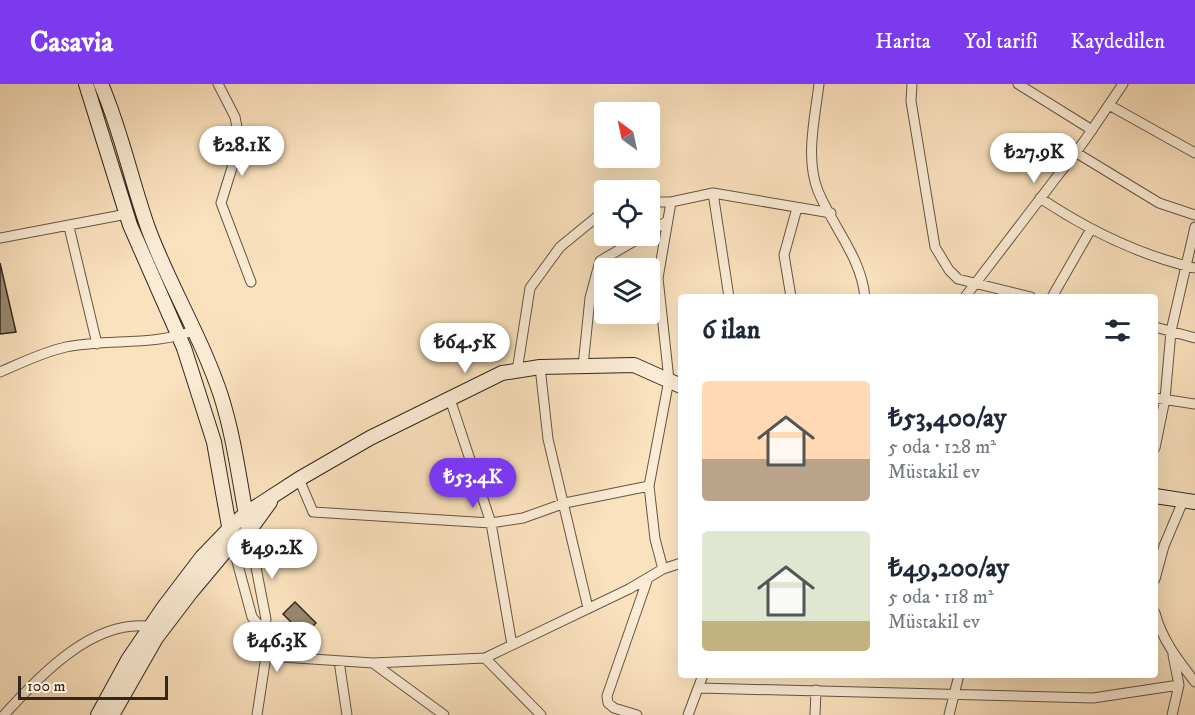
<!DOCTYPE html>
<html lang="tr">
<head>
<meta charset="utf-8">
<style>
  body { margin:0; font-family:"IM FELL DW Pica",serif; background:#f6f6f7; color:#1f2937; height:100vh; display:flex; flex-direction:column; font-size:22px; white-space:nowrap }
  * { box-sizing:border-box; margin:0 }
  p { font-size:20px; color:#747a83 }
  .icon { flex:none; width:33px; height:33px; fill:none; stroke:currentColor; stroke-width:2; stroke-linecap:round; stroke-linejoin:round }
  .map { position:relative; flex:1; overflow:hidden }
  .side { position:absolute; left:678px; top:210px; width:480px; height:384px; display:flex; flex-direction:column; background:#fff; border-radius:6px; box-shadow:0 6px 24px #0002 }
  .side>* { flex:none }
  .needle { width:39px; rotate:327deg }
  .tools { position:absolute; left:594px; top:18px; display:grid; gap:12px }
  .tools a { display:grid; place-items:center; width:66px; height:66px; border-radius:6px; background:#fff; box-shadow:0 6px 24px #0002; font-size:30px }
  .scale { position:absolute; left:18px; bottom:15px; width:150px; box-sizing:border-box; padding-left:6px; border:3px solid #31271e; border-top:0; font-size:16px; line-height:21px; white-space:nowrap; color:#31271e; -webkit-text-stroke:4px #fcecd5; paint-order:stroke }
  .price { position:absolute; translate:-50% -51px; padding:0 14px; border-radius:21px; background:#fff; color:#222; font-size:20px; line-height:39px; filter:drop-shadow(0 2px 3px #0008) }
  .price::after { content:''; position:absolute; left:50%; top:36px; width:18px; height:14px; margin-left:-9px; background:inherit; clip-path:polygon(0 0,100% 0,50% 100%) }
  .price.selected { background:#7c3aed; color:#fff }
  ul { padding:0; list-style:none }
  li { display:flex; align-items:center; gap:18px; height:150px; padding:0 24px }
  li span { display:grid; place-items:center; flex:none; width:168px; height:120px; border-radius:6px; color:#555 }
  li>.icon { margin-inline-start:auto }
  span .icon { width:72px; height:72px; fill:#fffc; stroke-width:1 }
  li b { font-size:26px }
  h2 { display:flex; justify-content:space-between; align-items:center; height:72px; padding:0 24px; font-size:26px }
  header { display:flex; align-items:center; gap:36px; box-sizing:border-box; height:84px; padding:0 30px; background:#7c3aed; color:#fff }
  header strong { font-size:28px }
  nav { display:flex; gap:33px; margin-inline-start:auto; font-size:21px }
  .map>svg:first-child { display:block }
  .building { fill:#9a8871; stroke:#31271e; stroke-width:1.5 }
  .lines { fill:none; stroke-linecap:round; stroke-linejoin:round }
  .street-casing { stroke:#645646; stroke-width:11 }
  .secondary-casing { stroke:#31271e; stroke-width:16 }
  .street { stroke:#fcecd5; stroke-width:9 }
  .secondary { stroke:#fcecd5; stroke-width:14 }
</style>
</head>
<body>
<header>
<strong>Casavia</strong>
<nav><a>Harita</a><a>Yol tarifi</a><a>Kaydedilen</a></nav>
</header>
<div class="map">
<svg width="1195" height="631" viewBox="0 0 1195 631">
  <rect width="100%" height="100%" fill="#fbe2be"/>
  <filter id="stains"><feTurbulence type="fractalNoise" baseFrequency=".00333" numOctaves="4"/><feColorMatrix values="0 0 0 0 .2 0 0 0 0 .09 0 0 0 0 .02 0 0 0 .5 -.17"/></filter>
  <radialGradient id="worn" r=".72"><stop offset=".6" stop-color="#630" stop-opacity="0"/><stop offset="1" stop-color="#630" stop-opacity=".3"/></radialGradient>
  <path class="building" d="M0 179 16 248 0 250Z
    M295 518 316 539 304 551 283 530Z"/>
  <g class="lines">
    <defs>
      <path id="street" d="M218 0 235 33 240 58 221 119 251 198
        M819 0C815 34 805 74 818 107 833 143 861 173 865 213
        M912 0 911 17 935 163 949 186 958 195 1031 213
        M1018 0 1092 46
        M1109 21 1195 69
        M1075 68 1159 119 1195 131
        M713 109 729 213
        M1040 114C1088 146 1138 171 1195 184
        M650 118H671L713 109 831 129
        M69 143 97 260
        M650 148 667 137
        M0 154 127 130
        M791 213 784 171 797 124
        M965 213 1085 56 1123 0
        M1052 213 1091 145
        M1155 243 1195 254
        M583 282 590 214 600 177 643 152
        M540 283 548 355 588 524
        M517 287 530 204 560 163 604 127
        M0 288C21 279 43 268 66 263 109 254 153 263 195 246
        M1155 314 1195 320
        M450 315 491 439 512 561
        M1155 364 1165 315 1171 247 1195 143
        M299 395 313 428 491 439 523 434 565 419 649 402
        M249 447 266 535 264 547 266 572 257 631
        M232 459 252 533 264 547
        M663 485 655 455 649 402 669 296 658 194 671 118
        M1155 495 1164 462 1183 417
        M1155 529C1162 556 1178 576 1195 598
        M266 572 373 579 444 631
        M485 574 541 631
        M339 577 347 631
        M373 579 485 574 629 505 663 485 681 479
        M700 604 1093 614 1179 601
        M4 631C40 591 95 533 153 543
        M637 631 614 624 608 619 607 612 648 494
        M688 631 703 591
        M815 631 816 606
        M949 631 959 591
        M1172 631 1179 601 1173 571"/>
      <path id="secondary" d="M86 0 130 141 184 264 214 358 232 459
        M101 0C121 46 131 96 148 144 169 201 202 254 221 312 235 356 240 402 249 447
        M1155 412 1195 418
        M98 631 128 576 164 523 202 473 229 445 245 430 299 395 370 354 502 289 540 283 634 281 681 302
        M112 631 156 554 191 508 232 459 249 447 270 418"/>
    </defs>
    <use href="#street" class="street-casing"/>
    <use href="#secondary" class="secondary-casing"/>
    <use href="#street" class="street"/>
    <use href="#secondary" class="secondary"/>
  </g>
  <rect width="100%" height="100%" filter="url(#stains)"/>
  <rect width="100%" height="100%" fill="url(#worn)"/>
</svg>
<div class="tools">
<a><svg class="needle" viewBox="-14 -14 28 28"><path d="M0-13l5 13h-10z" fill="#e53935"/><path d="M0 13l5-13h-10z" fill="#747a83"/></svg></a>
<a><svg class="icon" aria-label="locate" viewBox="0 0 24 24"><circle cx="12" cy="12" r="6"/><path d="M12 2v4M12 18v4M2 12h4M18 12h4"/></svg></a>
<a><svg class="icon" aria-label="layers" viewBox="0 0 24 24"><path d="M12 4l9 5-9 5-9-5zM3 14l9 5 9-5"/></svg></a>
</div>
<div class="scale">100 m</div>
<b class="price" style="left:242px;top:93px">₺28.1K</b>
<b class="price" style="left:1034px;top:100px">₺27.9K</b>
<b class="price" style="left:465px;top:290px">₺64.5K</b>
<b class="price selected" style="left:473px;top:425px">₺53.4K</b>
<b class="price" style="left:272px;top:496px">₺49.2K</b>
<b class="price" style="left:277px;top:589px">₺46.3K</b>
<section class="side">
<h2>6 ilan<svg class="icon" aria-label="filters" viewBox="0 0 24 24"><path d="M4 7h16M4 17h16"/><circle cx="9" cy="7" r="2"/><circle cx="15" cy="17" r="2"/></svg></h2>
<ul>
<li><span style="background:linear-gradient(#ffd9b3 65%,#b9a48a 0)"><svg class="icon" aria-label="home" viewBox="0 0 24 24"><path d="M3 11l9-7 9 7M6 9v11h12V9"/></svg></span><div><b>₺53,400/ay</b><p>5 oda · 128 m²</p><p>Müstakil ev</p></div></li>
<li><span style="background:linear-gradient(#dfe7d0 75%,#c2b280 0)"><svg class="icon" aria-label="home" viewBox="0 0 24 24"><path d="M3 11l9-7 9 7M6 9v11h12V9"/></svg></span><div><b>₺49,200/ay</b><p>5 oda · 118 m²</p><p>Müstakil ev</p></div></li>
</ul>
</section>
</div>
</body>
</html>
